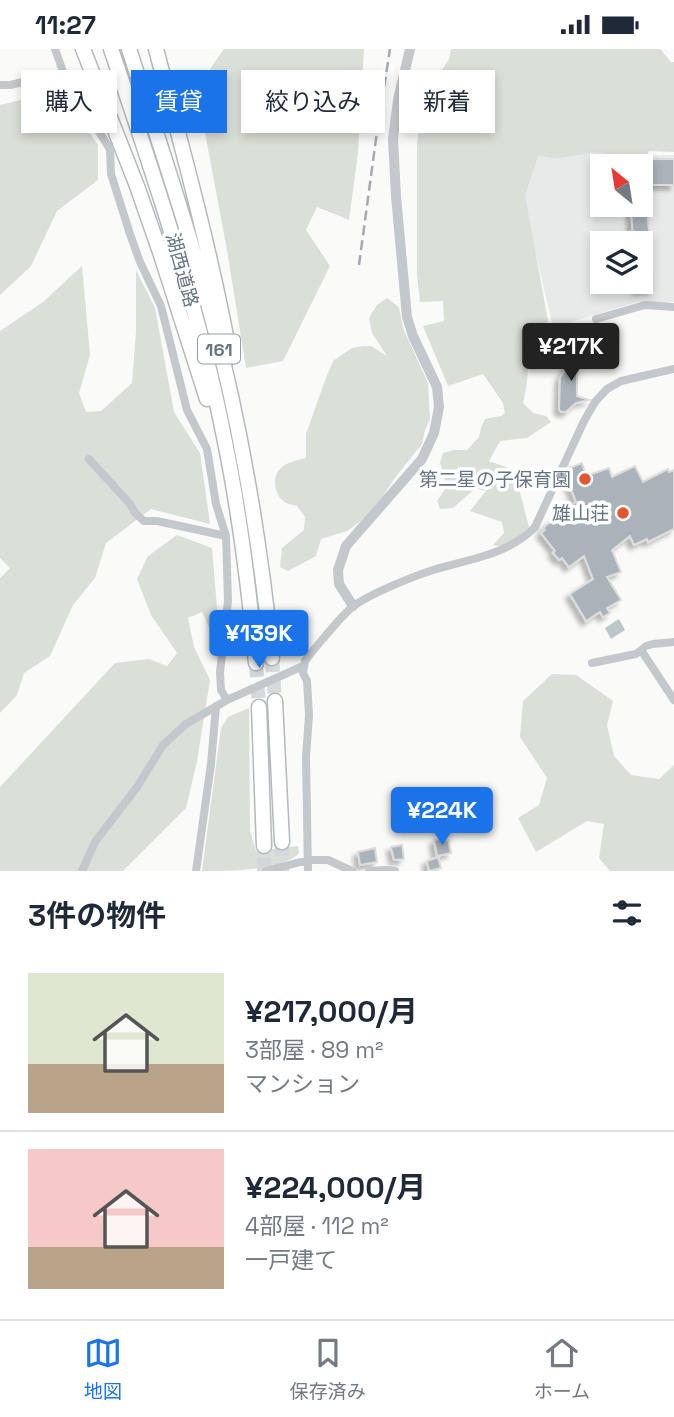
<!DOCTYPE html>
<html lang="ja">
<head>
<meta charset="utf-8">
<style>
  body { margin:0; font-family:"Space Grotesk","Noto Sans JP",sans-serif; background:#f2f2f3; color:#1f2937; height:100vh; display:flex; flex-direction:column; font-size:26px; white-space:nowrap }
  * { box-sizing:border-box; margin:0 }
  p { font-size:23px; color:#747a83 }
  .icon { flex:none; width:38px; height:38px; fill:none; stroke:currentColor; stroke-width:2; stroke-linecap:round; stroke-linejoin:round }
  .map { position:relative; height:822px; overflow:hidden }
  .panel { display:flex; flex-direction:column; background:#fff; flex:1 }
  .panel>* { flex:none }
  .hud { position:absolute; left:21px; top:21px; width:634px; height:63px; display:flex; gap:14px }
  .needle { width:46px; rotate:330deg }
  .fabs { position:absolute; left:590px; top:105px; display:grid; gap:14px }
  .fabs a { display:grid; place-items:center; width:63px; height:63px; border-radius:0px; background:#fff; box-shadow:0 4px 10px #0003; font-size:35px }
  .price { position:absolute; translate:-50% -60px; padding:0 16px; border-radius:7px; background:#1a73e8; color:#fff; font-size:23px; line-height:46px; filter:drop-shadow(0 2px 4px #0008) }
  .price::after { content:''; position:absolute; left:50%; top:42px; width:21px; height:16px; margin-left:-10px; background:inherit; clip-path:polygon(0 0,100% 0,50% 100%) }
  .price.active { background:#222; color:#fff }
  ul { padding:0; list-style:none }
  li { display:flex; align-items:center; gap:21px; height:175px; padding:0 28px }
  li+li { border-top:2px solid #e0e1e3 }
  li span { display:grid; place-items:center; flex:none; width:196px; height:140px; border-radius:0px; color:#555 }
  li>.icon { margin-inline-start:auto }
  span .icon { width:84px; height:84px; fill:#fffc; stroke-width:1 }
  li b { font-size:30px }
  h2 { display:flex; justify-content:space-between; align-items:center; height:84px; padding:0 28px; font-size:30px }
  .chip { padding:0 24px; border-radius:0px; background:#fff; box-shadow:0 4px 10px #0003; font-size:24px; line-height:63px }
  .chip.active { background:#1a73e8; color:#fff }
  .status { display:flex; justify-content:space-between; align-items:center; height:49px; padding:0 35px; background:#fff; direction:ltr }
  .status svg { height:19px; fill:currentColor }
  .menu { display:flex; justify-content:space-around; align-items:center; height:98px; border-top:2px solid #e0e1e3; background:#fff; font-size:19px; color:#747a83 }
  .menu a { display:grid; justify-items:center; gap:4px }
  .menu .active { color:#1a73e8 }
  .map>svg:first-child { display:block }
  .built { fill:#e8e9e9; fill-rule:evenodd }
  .green { fill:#dadfd7 }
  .water { fill:#bbc7cb }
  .building { fill:#aab3b9; stroke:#dcdcda; stroke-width:2; filter:url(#shadow) }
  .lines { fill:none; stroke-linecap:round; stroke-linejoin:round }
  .motorway-tunnel { stroke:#d5d9db; stroke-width:14; stroke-dasharray:14 7; stroke-linecap:butt }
  .motorway-casing { stroke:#b4b9bd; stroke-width:17 }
  .minor { stroke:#c3c8cc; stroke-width:8 }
  .tertiary { stroke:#c3c8cc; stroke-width:10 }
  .motorway { stroke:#fff; stroke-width:14 }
  .rail { stroke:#a2aab0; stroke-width:2.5; stroke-dasharray:10 5; stroke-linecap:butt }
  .poi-dot { fill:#e4572e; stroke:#fff; stroke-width:2.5 }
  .labels { text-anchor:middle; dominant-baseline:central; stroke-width:7; stroke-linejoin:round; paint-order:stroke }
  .shield { fill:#fff; stroke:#939fa8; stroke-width:2 }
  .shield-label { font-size:18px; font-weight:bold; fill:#657683 }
  .street-label { font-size:19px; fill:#657683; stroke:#fff }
  .poi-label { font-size:19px; fill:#657683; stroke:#fff; text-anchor:end }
</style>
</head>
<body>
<div class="status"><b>11:27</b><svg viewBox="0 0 49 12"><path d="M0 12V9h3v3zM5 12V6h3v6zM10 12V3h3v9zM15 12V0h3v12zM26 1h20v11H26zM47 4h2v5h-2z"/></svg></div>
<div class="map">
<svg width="674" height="822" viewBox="0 0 674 822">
  <defs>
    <filter id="shadow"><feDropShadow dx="-4.5" dy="4.5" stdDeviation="2" flood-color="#0004"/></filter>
  </defs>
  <rect width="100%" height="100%" fill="#fafaf8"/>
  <path class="built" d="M539 100 625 102 627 107 674 106V253H637L568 274 559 275 553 278 521 143ZM602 117H640V156H602ZM602 194H640V233H602Z"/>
  <path class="green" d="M224 0H364L358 104 349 171 317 158 306 181 330 217 283 312 246 319 227 201 198 47 212 17Z
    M451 0H660L671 13H674V103L649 102 642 117H624C600 94 588 106 560 109 553 110 545 107 538 107L525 146 548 272 529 299 527 334 523 354 533 364 546 367 551 373 527 389 500 392 489 412 514 421 529 478 518 488 502 498 493 496 504 484 502 473 470 462 486 442 476 439 453 459 440 460 437 452 447 437 440 414 443 404 454 401H467L479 388 481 379 485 370 501 367 505 364 503 354 483 325 448 337 423 277 444 272 443 252 420 253 417 225V94L424 49 449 10Z
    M61 41 98 96V131L57 162 31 217 0 246V56Z
    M82 217 90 306 79 344 86 363 101 362 132 334 136 283V221L155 259 174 363 200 404 210 475 151 460 106 494 95 529 73 556 50 607 24 624 17 646 0 664V529L10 519 0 509V282L43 253Z
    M387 249 399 258 403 279 428 334 430 370 425 381 422 395 394 430 383 447 362 471 347 482 321 490 316 507 288 522 280 518 282 499 304 481 305 468 297 457C296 457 287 454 286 454 275 448 271 429 280 420 286 413 298 411 306 409V385L324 334 333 312 352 299 364 297H371L387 307 372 284 369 269 377 256Z
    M177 486 212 499 217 559 214 589 202 563 188 569 194 598 210 631 197 712 186 759 123 822H0V738L115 614 149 610 167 617 177 604 151 566 137 530 148 507Z
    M552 625 576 626 613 652 607 676 614 707 631 726 659 730 674 716V822H610L599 809 604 775 587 772 536 803 518 769 539 756 547 729 520 688 523 652Z
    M249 659 250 782 256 802 298 797 299 804C283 822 226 822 202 822L221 679 228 668Z"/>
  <path class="water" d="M619 570 625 581 611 590 605 579Z"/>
  <path class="building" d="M652 110H674V136H640V124H652Z
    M631 156H647L653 240 637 241 636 233H640V194H633Z
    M583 298 589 301 585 310 577 316V347L589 351 576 354 566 363H562L559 361 560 329 578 301Z
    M582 414 586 427 609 419 612 428 635 417 643 433 668 420 669 423 674 421V480L648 493 647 490 634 496 630 487 612 501 621 523 607 528 621 551 607 559 610 564 603 568 600 563 586 572 570 545 593 530 584 507 569 518 562 509 559 511 553 504 555 502 541 484 545 481 543 479 576 453 566 427 570 419Z
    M445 789V791H448L451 804 437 807 434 791Z
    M402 796 404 810 394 811 391 798Z
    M375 799 377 813 360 816 358 803Z
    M438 808 441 819 429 822 427 812Z"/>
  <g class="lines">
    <path class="motorway-tunnel" d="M272 609 275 652
      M256 614 259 658
      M282 793V822
      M264 822V797"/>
    <defs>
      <path id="motorway" d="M83 0 137 137 161 206 207 350
        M111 0C155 129 199 259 225 393 240 466 249 540 256 614
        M129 0C166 114 205 229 231 347 250 434 263 521 272 609
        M156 0C183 102 211 204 230 308
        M275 652 282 793
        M259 658 264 797"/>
    </defs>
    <use href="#motorway" class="motorway-casing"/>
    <path class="minor" d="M55 0 66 31 110 100 111 125 130 185 140 213 161 257 187 361 207 400 216 455 226 487 228 552 220 623 221 641 227 651
      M0 36H10L63 24
      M596 270 645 256 674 258
      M89 410 130 455 135 464 144 472H157L226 487
      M641 601 674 651
      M592 614 636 605 646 597 653 595 674 593
      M82 822 95 793 137 738 163 696 186 675 227 651 303 617
      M196 822 211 715 216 657
      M266 822 308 811H328L352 822
      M308 822 306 708 309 666 307 632 303 624 305 612 311 604C324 589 336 573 350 560 364 547 414 527 433 521 469 510 508 506 535 478L584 372 595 353 607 340 621 332 674 320
      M369 822 386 821 395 822"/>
    <path class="tertiary" d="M353 557 339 535 338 521 346 497 422 410 434 384 439 358 437 338 413 287 407 268 396 147 393 90 398 51 410 0"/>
    <use href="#motorway" class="motorway"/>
    <path class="rail" d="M359 216 376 90 390 0"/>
  </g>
  <g class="poi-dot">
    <circle cx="585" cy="430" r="7"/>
    <circle cx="623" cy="464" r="7"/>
  </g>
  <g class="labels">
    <rect class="shield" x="198" y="285.5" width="42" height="29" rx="5"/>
    <g class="shield-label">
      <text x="219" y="300">161</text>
    </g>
    <g class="street-label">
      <text transform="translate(182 221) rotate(75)">湖西道路</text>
    </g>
    <g class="poi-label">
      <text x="571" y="430">第二星の子保育園</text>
      <text x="609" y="464">雄山荘</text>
    </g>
  </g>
</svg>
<div class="fabs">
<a><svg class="needle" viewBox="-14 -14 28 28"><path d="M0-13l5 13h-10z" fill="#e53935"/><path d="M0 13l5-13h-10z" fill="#747a83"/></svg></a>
<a><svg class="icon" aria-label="layers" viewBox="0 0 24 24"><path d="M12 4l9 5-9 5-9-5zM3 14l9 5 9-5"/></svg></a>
</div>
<b class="price active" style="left:571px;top:334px">¥217K</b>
<b class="price" style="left:259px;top:621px">¥139K</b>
<b class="price" style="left:442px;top:798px">¥224K</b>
<div class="hud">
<a class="chip">購入</a>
<a class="chip active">賃貸</a>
<a class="chip">絞り込み</a>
<a class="chip">新着</a>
</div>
</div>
<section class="panel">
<h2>3件の物件<svg class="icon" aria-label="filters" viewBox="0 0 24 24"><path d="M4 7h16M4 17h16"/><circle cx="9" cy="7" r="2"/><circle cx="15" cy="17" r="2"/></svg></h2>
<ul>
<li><span style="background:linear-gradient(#dfe7d0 65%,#b9a48a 0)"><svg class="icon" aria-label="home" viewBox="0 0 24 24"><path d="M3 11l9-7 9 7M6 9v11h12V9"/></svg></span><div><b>¥217,000/月</b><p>3部屋 · 89 m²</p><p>マンション</p></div></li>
<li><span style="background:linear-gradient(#f6c9c9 70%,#b9a48a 0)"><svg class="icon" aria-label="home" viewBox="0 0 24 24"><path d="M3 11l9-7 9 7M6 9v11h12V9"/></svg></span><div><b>¥224,000/月</b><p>4部屋 · 112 m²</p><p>一戸建て</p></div></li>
</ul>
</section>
<nav class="menu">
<a class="active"><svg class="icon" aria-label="map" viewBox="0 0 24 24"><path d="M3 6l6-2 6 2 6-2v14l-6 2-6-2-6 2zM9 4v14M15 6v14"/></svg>地図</a>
<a><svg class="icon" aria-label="saved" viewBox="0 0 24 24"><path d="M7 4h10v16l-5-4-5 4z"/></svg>保存済み</a>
<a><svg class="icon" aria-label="home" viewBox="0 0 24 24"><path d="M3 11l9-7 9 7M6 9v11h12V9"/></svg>ホーム</a>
</nav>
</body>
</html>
